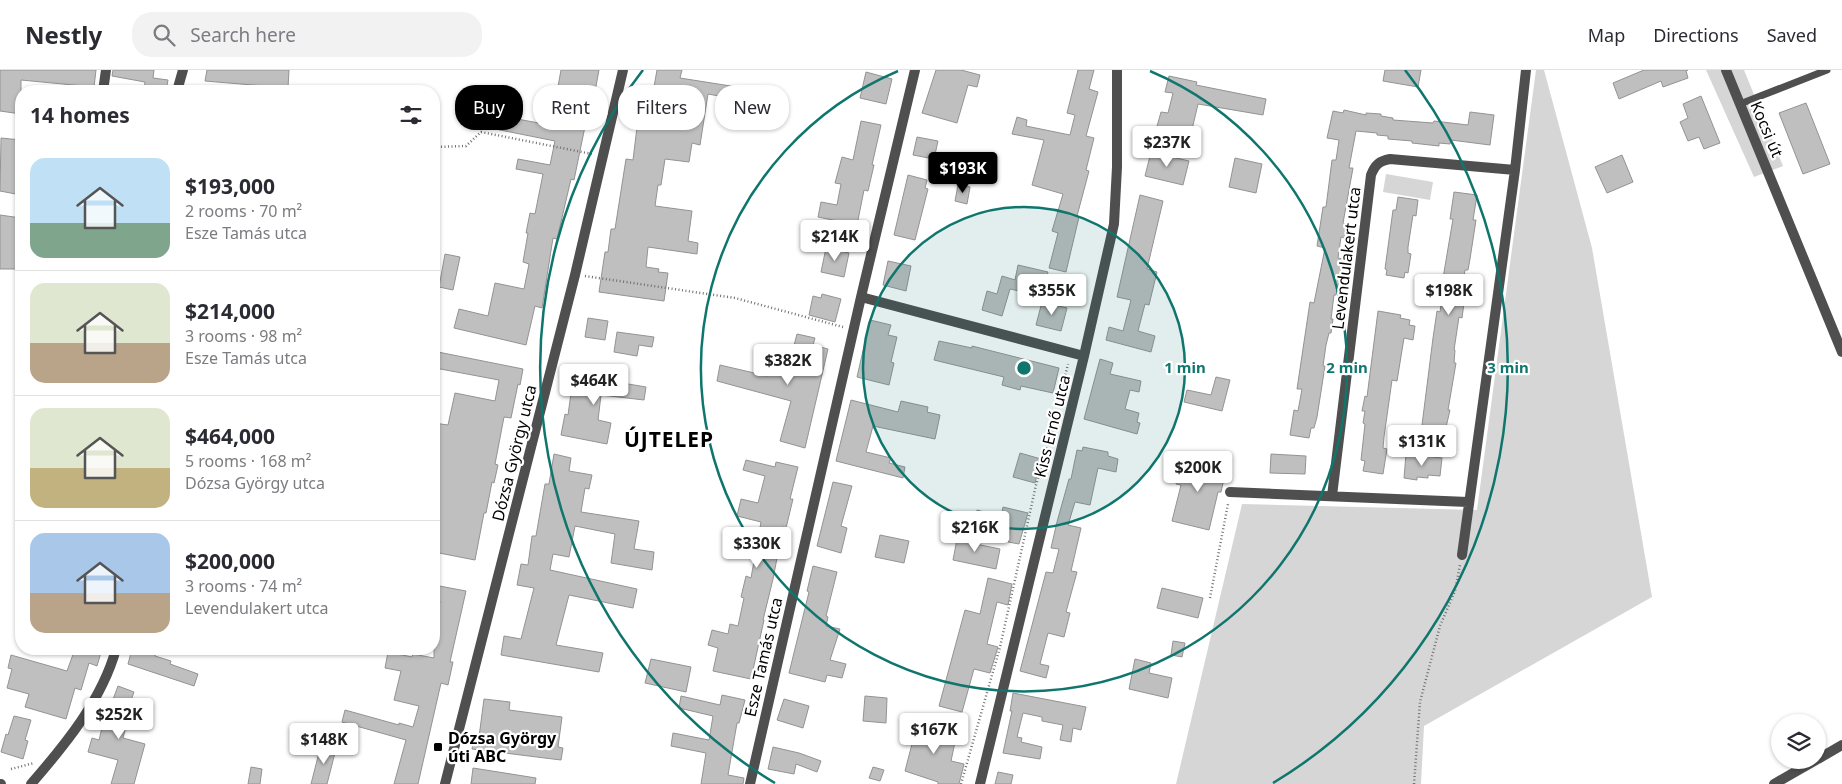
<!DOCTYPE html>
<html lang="en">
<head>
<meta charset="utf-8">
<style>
  body { margin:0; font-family:"Noto Sans",sans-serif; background:#f2f2f3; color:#2b2b33; height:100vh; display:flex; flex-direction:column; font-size:19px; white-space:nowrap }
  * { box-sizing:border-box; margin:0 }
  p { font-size:16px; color:#7c7c81 }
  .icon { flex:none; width:28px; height:28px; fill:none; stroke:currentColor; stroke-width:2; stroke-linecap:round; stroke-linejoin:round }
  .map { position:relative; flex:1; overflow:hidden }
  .drawer { position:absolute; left:15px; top:15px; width:425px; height:570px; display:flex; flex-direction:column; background:#fff; border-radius:20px; box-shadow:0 1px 4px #0004 }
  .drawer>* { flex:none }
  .guide { position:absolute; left:455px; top:15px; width:475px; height:45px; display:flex; gap:10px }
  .tools { position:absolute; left:1771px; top:644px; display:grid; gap:10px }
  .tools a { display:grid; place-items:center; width:55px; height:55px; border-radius:50%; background:#fff; box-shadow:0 1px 4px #0004; font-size:25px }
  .price { position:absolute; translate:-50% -42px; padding:0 11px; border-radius:5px; background:#fff; color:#222; font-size:16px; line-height:32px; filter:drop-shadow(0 1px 2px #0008) }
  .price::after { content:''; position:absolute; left:50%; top:30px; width:15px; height:11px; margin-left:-8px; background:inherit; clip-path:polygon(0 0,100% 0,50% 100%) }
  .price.selected { background:#000; color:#fff }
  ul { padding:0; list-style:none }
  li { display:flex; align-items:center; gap:15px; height:125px; padding:0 15px }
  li+li { border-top:1px solid #e1e1e2 }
  li span { display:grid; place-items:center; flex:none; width:140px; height:100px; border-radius:15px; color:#555 }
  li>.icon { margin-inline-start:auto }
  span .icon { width:60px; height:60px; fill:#fffc; stroke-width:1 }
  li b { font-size:21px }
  h2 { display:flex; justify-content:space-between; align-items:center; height:60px; padding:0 15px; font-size:21px }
  .tag { padding:0 18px; border-radius:20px; background:#fff; box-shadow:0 1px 4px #0004; font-size:18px; line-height:45px }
  .tag.selected { background:#000; color:#fff }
  header { display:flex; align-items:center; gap:30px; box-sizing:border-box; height:70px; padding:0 25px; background:#fff; border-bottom:1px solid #e1e1e2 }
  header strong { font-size:24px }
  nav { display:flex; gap:28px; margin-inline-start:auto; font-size:18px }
  .search { width:350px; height:45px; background:#f2f2f3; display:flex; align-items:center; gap:12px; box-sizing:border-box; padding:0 18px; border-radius:20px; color:#7c7c81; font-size:19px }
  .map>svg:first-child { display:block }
  .green { fill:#d6d6d6 }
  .building { fill:#bfbfbf; stroke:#939393 }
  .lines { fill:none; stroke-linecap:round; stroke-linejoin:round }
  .path { stroke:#717171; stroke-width:2.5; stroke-dasharray:1 2.5; stroke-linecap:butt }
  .lane { stroke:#4f4f4f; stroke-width:7 }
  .street { stroke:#4f4f4f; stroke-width:10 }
  .ring { fill:none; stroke:#0f766e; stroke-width:2.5 }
  .poi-dot { fill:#000; stroke:#fff; stroke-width:2 }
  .labels { text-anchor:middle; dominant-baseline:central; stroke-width:4.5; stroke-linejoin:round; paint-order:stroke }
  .street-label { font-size:16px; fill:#000; stroke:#fff }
  .poi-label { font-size:16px; font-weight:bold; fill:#000; stroke:#fff; text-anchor:start }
  .district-label { font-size:21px; font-weight:bold; letter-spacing:1px; fill:#000; stroke:#fff }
  .centre { fill:#0f766e; stroke:#fff; stroke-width:2.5 }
  .ring-label { font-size:15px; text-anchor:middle; font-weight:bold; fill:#0f766e; stroke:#fff; stroke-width:4.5; stroke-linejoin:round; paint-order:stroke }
</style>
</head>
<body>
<header>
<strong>Nestly</strong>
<div class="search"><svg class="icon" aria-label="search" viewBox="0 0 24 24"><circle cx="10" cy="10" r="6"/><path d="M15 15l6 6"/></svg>Search here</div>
<nav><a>Map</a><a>Directions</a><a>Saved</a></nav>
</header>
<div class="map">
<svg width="1842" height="714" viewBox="0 0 1842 714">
  <rect width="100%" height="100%" fill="#fff"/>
  <path class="green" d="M1536 0H1544L1592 178 1652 527 1424 656 1421 714H1176L1242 434 1477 440Z
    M1706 0H1744L1783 96 1754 107Z
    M1386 104 1433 112 1430 130 1383 122Z"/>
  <path class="building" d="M0 0H96L94 17 21 10V44L0 41Z
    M113 0H154L153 8 168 10 166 21H144L145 12 112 6Z
    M207 0H289L288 18 205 11Z
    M561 0H599L591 43 588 42 574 110 571 109 557 169 553 168 542 238 535 236 526 275 454 258 459 239 488 246 495 213 524 219 529 194 523 192 528 163H526L530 143 535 144 543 104 516 99 518 89 550 95 555 71 490 58 496 29 509 32 506 47 539 53 541 44 548 46 553 21 557 22Z
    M657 0H682L680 8 737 17 735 29 708 24 700 75 692 73 689 92 665 89 661 115H658L655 136 692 141 688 171 698 173 697 184 648 177 646 197 659 199 658 202 668 203 664 231 599 222 605 182H608L611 159H615L626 89 633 90 638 49 642 50 646 27 652 28Z
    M936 0H961L980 5 977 17 968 15 957 53 922 43Z
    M1078 0H1094L1089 19 1098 22 1086 66 1094 68 1086 100 1089 101 1077 146 1079 147 1066 202 1049 198 1058 163 1052 161 1063 124 1032 115 1044 70 1012 64 1017 47 1027 50 1026 56 1070 65 1075 45 1067 43Z
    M1385 0H1421L1418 17 1383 11Z
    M1644 0H1688L1686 1 1688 8 1663 17 1661 11 1619 29 1613 13Z
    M866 2 892 9 886 34 860 28Z
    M1169 6 1197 12 1196 15 1266 29 1263 45 1198 34 1190 68 1156 60 1161 42 1168 43 1173 23 1165 22Z
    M1701 26 1720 73 1704 79 1699 67 1688 71 1680 52 1688 48 1683 34Z
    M1806 33 1830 94 1803 104 1779 43Z
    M1344 40 1366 45V43L1381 44V46L1393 48V50L1433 53 1434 51 1468 55 1470 42 1494 45 1490 75 1451 70 1450 74 1439 73V76L1412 73V71L1388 69V66L1377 65V63L1356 61 1349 98H1353L1343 153 1346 154 1344 168 1341 167 1338 188 1343 189 1336 225H1334L1331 249H1333L1331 263H1329L1326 275 1323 296H1325L1317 347 1314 358H1311L1309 368 1290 365 1294 340 1298 341 1302 319H1297L1310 232 1314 233 1325 178 1317 176 1323 137H1326L1332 90H1336L1339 70 1327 68 1333 41 1343 43Z
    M861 51 881 55 872 95H874L868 121 864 120 857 155 818 147 821 132 837 135 841 114 835 113 842 87 853 90Z
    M917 67 938 71 934 89 913 85Z
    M1 68 21 70V125L0 121Z
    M1151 82 1189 91 1183 115 1145 106Z
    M1622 85 1633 112 1607 123 1595 97Z
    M1235 88 1262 94 1256 123 1229 117Z
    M908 105 927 110 925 118 928 119 915 170 894 165Z
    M958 115 970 117 967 134 955 131Z
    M1454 122 1477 125 1473 150H1476L1470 189 1468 200H1465L1460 232 1464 233 1462 248 1459 247 1454 280H1455L1454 293H1456L1448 340H1450L1444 366 1421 363 1433 268 1437 241 1440 242 1443 221 1441 220 1453 149H1450Z
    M1140 125 1163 131 1147 199 1157 202 1149 235 1145 234 1138 261 1155 266 1151 282 1106 270 1109 257 1123 261 1131 230 1117 227Z
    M1398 127 1418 130 1416 146 1413 145 1408 177V183L1411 184 1408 203 1405 202 1404 208 1386 205 1387 200 1385 199 1393 140H1396Z
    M0 145 21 148V199H0Z
    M826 178 849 183 844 207 821 202Z
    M445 184 460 187 453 220 439 217Z
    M888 191 911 196 906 221 883 215Z
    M1018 195 1048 202 1042 226 1010 219 1002 246 982 240 987 221 997 224 1002 206 1015 210Z
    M822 224 841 229 835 252 809 245 813 226 821 228Z
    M1042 232 1067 238 1061 261 1036 255Z
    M1378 241 1401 245 1400 248 1410 250 1409 255 1415 256 1413 270 1404 268 1397 311 1392 310 1384 367 1383 378 1387 379 1383 404 1363 401 1365 391 1361 390 1365 354 1363 353 1365 341H1362L1365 326 1367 327Z
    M588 248 608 251 605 270 585 267Z
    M870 250 891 255 888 265 897 267 891 292 894 293 889 315 857 307Z
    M617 262 654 267 652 277 639 275 637 286 614 282Z
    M797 264 815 268 813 275 828 279 805 378 780 371 791 331 717 311 720 295 767 306 770 294 788 298Z
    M939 271 972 278V276L1059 298 1053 323 1021 316 1020 320 1002 315 1004 307 934 290Z
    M438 282 523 299 520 315 518 314 511 348 504 347 495 394 498 395 494 413 492 412 486 443H484L475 490 434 482 437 462H434V353L448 355 455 323 495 331 499 310 435 298Z
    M1100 289 1113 293 1110 304 1141 311 1139 322 1130 320 1125 339 1139 343 1137 352 1140 353 1137 364 1084 349Z
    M577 301 594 303 593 308 646 317 644 330 601 325 598 350 611 353 607 374 561 365 565 344 568 345 571 323 573 324Z
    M1216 307 1230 310 1222 341 1184 332 1187 320 1211 325Z
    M851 330 898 342 901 331 928 337 927 342 940 345 935 369 873 356 866 382 891 388 889 393 905 397 903 408 836 391Z
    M1083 377 1108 382V386L1118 389 1116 402 1098 398 1090 435 1075 432 1068 455 1081 458 1071 501 1077 502 1066 542 1070 543 1064 567 1048 563 1040 594 1049 596 1046 608 1020 601 1046 502 1053 503 1059 479 1051 478 1057 452 1069 409H1071L1077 380 1082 381Z
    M1020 383 1041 389 1035 413 1013 407Z
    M554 384 571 388 569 401 592 405 589 419 585 418 581 442 639 451 634 479 654 482 652 500 611 493 615 464 575 456 569 487 553 484 550 500 637 519 633 538 569 525 556 575 603 583 599 602 501 585 504 566 521 569 534 518 517 515 521 494 528 495 532 466H536L545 414H549Z
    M1271 384 1306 386 1305 404 1270 403Z
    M1406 384 1442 388 1440 406 1428 405V408L1417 407V410L1404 408Z
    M1201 389 1227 396 1221 422H1218L1209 460 1172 451 1181 415 1176 414 1182 391 1200 396Z
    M746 390 775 397 776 392 798 397 790 429H793L786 458 783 457 773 509 763 550H764L751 609 713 601 718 578 708 575 712 560 728 564 730 554 738 556 744 528 741 527 746 506 751 508 761 452 737 446 741 429 758 433 765 406 743 400Z
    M833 412 852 416 841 456 847 458 841 483 817 476Z
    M1003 437 1028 443 1019 474 1008 472 1010 460 974 450 977 440 1001 447Z
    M958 464 972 467 971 473 1000 479 996 499 953 490Z
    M880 465 909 471 904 493 875 487Z
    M813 496 837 502 826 546 828 547 826 556 840 559 830 590 846 594 842 608 827 605 825 612 789 603 809 522 807 521Z
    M988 508 1012 514 1008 535 997 532 987 574 998 577 990 603 974 599 962 642 939 636 965 540 980 544Z
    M434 515 466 521 450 592H453L448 615 441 613 418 714H394L406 670 342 652 345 640 399 655V653L413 657 419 636 394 630 401 601 385 598 388 582 412 587 413 584 434 588V562L440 531 434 530Z
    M1162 518 1203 528 1198 548 1157 538Z
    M1173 571 1185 573 1182 587 1171 585Z
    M75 579H102L97 596 89 593 81 620 75 618 66 649 25 637 29 624 7 618 12 599 8 598 11 585 67 601Z
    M132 579H157L155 586 171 591 170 594 198 604 194 616 128 594Z
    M651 589 691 597 686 622 645 613Z
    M1135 589 1151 593 1149 603 1172 608 1168 628 1129 619Z
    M118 616 134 622 125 647 128 648 123 668 145 674 134 714H111L118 690 88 682 92 668 99 670 106 642 108 643Z
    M1013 623 1086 637 1081 660 1073 658 1071 672 1060 670 1063 655 1042 651V647L1023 643 1017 667 1022 668 1021 672 1042 677 1040 689 1003 683 1012 641H1010Z
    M722 625 745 630 739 653H737L728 705 744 708 743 714H701L706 683 671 676 673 663 709 670 713 646 679 638 681 626 720 635Z
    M865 626 887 628 886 653 863 651Z
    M484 629 510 632 509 640 562 647 558 677 563 678 561 690 472 679 474 667H479Z
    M784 629 809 636 803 658 777 650Z
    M14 646 31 650 25 670 28 671 23 689 1 682 6 664 8 665Z
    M919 647 936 652 935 657 951 662 949 670 955 672 951 691 964 694 959 714H938V712L905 701Z
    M321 675 336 679 327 714H311Z
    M773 677 799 683 821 691 817 702 796 694 794 704 768 699Z
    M251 697 262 699 260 714H248Z
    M873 697 884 700 880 711 869 708Z
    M473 698 536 708 535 714H471Z
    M998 702 1013 705 1011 714H995Z"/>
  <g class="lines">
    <path class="path" d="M434 77 466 76 481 62 592 84
      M585 206 735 228 843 257
      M1059 332 1068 294
      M1210 528 1228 434
      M11 699 34 693
      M961 714 1000 577 1036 415 1054 355
      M1414 714 1420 632 1440 556 1455 521 1460 495"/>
    <path class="lane" d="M1740 34 1827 0"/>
    <path class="street" d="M1726 0 1842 282
      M103 21 106 0
      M177 21 183 0
      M861 227 1084 286
      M1230 422 1468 432
      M1332 426 1371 105C1375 95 1379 91 1390 89L1515 100
      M1462 485 1515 100 1526 0
      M1818 689 1842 675
      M0 714H1
      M31 714C65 675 102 630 116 579
      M445 714 575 205 623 0
      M750 714 861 227 915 0
      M980 714 1084 286 1114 154 1117 97V0
      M1774 714 1816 690"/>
  </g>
  <circle cx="1024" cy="298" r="161" fill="#0f766e" fill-opacity=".12"/>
  <g class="ring">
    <circle cx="1024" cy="298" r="161"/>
    <path d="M1150 1A323 323 0 1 1 898 1"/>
    <path d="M775 713A484 484 0 0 1 643 0M1405 0A484 484 0 0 1 1273 713"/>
  </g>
  <rect class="poi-dot" x="433" y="672" width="10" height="10" rx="2.5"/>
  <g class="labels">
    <g class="street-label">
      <text transform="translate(1767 59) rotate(67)">Kocsi út</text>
      <text transform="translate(1346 188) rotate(-83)">Levendulakert utca</text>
      <text transform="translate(1052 356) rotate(-76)">Kiss Ernő utca</text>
      <text transform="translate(514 383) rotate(-76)">Dózsa György utca</text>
      <text transform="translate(763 587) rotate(-77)">Esze Tamás utca</text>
    </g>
    <g class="poi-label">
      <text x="448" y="668">Dózsa György<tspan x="448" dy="18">úti ABC</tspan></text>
    </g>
    <g class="district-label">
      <text x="669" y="369">ÚJTELEP</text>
    </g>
  </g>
  <circle cx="1024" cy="298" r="8" class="centre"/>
  <g class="ring-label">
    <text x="1185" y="303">1 min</text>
    <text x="1347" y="303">2 min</text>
    <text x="1508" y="303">3 min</text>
  </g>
</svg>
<div class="tools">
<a><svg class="icon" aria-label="layers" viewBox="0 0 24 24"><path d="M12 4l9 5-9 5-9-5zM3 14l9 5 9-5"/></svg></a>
</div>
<b class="price" style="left:1167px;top:98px">$237K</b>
<b class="price selected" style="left:963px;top:124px">$193K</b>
<b class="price" style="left:835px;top:192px">$214K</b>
<b class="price" style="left:1052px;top:246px">$355K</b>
<b class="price" style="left:1449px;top:246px">$198K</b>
<b class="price" style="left:788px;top:316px">$382K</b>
<b class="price" style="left:594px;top:336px">$464K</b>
<b class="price" style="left:1422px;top:397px">$131K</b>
<b class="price" style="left:1198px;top:423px">$200K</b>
<b class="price" style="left:975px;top:483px">$216K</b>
<b class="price" style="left:757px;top:499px">$330K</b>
<b class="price" style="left:119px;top:670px">$252K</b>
<b class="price" style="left:934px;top:685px">$167K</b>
<b class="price" style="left:324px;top:695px">$148K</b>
<div class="guide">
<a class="tag selected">Buy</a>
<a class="tag">Rent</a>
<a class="tag">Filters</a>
<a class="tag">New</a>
</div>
<section class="drawer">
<h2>14 homes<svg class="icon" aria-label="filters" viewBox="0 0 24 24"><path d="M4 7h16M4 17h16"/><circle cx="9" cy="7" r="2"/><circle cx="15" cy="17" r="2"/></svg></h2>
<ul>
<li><span style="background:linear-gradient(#bfe0f5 65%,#7fa58c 0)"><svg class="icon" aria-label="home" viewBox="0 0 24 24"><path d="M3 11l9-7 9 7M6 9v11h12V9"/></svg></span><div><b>$193,000</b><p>2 rooms · 70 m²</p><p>Esze Tamás utca</p></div></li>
<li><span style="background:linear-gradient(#dfe7d0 60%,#b9a48a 0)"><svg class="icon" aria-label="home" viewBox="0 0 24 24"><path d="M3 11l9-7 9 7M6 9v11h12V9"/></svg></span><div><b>$214,000</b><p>3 rooms · 98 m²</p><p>Esze Tamás utca</p></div></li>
<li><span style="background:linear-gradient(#dfe7d0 60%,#c2b280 0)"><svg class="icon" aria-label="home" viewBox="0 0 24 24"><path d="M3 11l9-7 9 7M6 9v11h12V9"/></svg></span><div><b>$464,000</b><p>5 rooms · 168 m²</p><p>Dózsa György utca</p></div></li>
<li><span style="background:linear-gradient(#a9c7e8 60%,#b9a48a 0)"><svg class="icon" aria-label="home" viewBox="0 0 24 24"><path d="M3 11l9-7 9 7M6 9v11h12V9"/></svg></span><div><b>$200,000</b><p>3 rooms · 74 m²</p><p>Levendulakert utca</p></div></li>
</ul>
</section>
</div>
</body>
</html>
